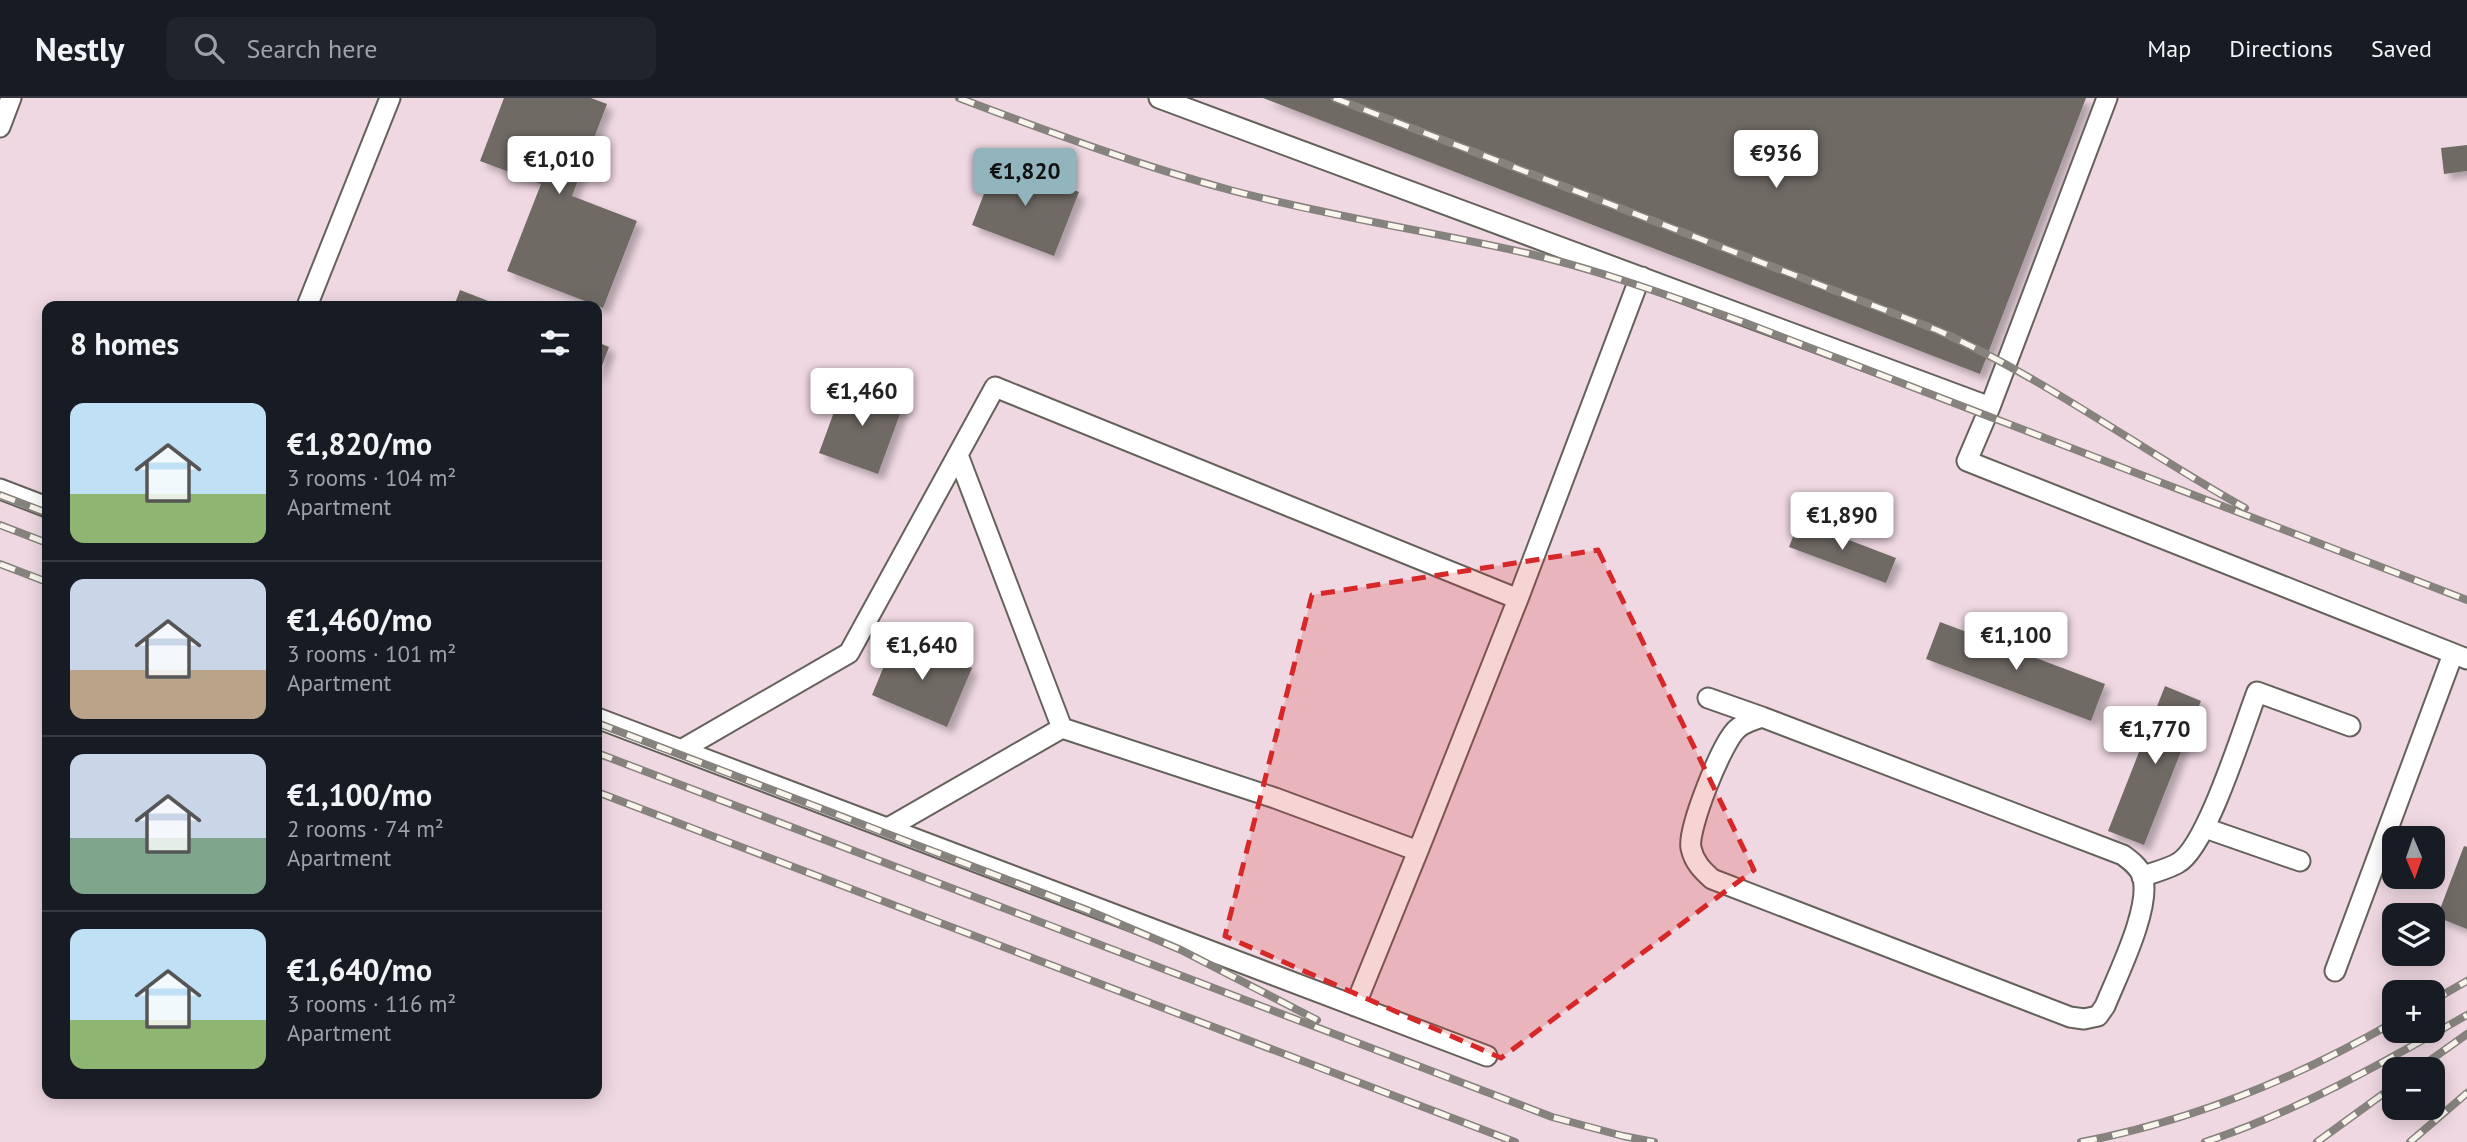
<!DOCTYPE html>
<html lang="en">
<head>
<meta charset="utf-8">
<style>
  body { margin:0; font-family:"PT Sans",sans-serif; background:#20242c; color:#f1f3f6; height:100vh; display:flex; flex-direction:column; font-size:26px; white-space:nowrap }
  * { box-sizing:border-box; margin:0 }
  p { font-size:23px; color:#9ea1a6 }
  .icon { flex:none; width:38px; height:38px; fill:none; stroke:currentColor; stroke-width:2; stroke-linecap:round; stroke-linejoin:round }
  .map { position:relative; flex:1; overflow:hidden }
  .sheet { position:absolute; left:42px; top:203px; width:560px; height:798px; display:flex; flex-direction:column; background:#171b24; border-radius:14px; box-shadow:0 4px 18px #0003 }
  .sheet>* { flex:none }
  .needle { width:46px; rotate:178deg }
  .controls { position:absolute; left:2382px; top:728px; display:grid; gap:14px }
  .controls a { display:grid; place-items:center; width:63px; height:63px; border-radius:14px; background:#171b24; box-shadow:0 4px 18px #0003; font-size:35px }
  .price { position:absolute; translate:-50% -60px; padding:0 16px; border-radius:7px; background:#fff; color:#222; font-size:23px; line-height:46px; filter:drop-shadow(0 2px 4px #0008) }
  .price::after { content:''; position:absolute; left:50%; top:42px; width:21px; height:16px; margin-left:-10px; background:inherit; clip-path:polygon(0 0,100% 0,50% 100%) }
  .price.active { background:#92b4bc; color:#111 }
  ul { padding:0; list-style:none }
  li { display:flex; align-items:center; gap:21px; height:175px; padding:0 28px }
  li+li { border-top:2px solid #363941 }
  li span { display:grid; place-items:center; flex:none; width:196px; height:140px; border-radius:14px; color:#555 }
  li>.icon { margin-inline-start:auto }
  span .icon { width:84px; height:84px; fill:#fffc; stroke-width:1 }
  li b { font-size:30px }
  h2 { display:flex; justify-content:space-between; align-items:center; height:84px; padding:0 28px; font-size:30px }
  header { display:flex; align-items:center; gap:42px; box-sizing:border-box; height:98px; padding:0 35px; background:#171b24; border-bottom:2px solid #363941 }
  header strong { font-size:33px }
  nav { display:flex; gap:38px; margin-inline-start:auto; font-size:24px }
  .search { width:490px; height:63px; background:#20242c; display:flex; align-items:center; gap:18px; box-sizing:border-box; padding:0 24px; border-radius:14px; color:#9ea1a6; font-size:26px }
  .map>svg:first-child { display:block }
  .industrial { fill:#efd8e2; fill-rule:evenodd }
  .building { fill:#6f6b65; filter:url(#shadow) }
  .lines { fill:none; stroke-linecap:round; stroke-linejoin:round }
  .lane-casing { stroke:#65615b; stroke-width:23 }
  .lane { stroke:#fff; stroke-width:19 }
  .rail-casing { stroke:#86837e; stroke-width:8 }
  .rail { stroke:#faf6ee; stroke-width:5; stroke-dasharray:16; stroke-linecap:butt }
  .marked { fill:#d62828; fill-opacity:0.2; stroke:#d62828; stroke-width:5; stroke-dasharray:14 9; stroke-linejoin:round }
</style>
</head>
<body>
<header>
<strong>Nestly</strong>
<div class="search"><svg class="icon" aria-label="search" viewBox="0 0 24 24"><circle cx="10" cy="10" r="6"/><path d="M15 15l6 6"/></svg>Search here</div>
<nav><a>Map</a><a>Directions</a><a>Saved</a></nav>
</header>
<div class="map">
<svg width="2467" height="1044" viewBox="0 0 2467 1044">
  <defs>
    <filter id="shadow"><feDropShadow dx="6" dy="6" stdDeviation="3.5" flood-color="#0004"/></filter>
  </defs>
  <rect width="100%" height="100%" fill="#ede8e1"/>
  <path class="industrial" d="M0 0H2467V1044H0ZM47 208H597V996H47ZM2394 740H2432V779H2394ZM2394 817H2432V856H2394ZM2394 894H2432V933H2394ZM2394 971H2432V1010H2394Z"/>
  <path class="building" d="M504 0H591L607 6 572 98 637 123 603 210 507 173 541 86 480 63Z
    M1263 0H2086L1980 276Z
    M2467 47V73L2444 76 2441 50Z
    M997 62 1079 94 1054 158 972 127Z
    M460 192 501 208H454Z
    M597 244 609 249 597 281Z
    M845 284 904 305 878 376 819 355Z
    M1799 423 1896 460 1886 485 1789 449Z
    M1940 524 2105 586 2091 623 1926 561Z
    M896 539 972 570 947 629 872 597Z
    M2165 588 2201 603 2144 747 2108 733Z
    M2464 748 2467 749V831L2437 819Z"/>
  <g class="lines">
    <defs>
      <path id="lane" d="M1159 0 1990 309 2107 0
        M0 29 11 0
        M307 208 390 0
        M1990 309 1967 363 2467 561
        M958 357 1062 630
        M0 391 47 409
        M1708 600 1762 619
        M1762 619 2123 757C2131 763 2138 768 2142 777 2153 807 2117 878 2105 908L2098 918 2084 921 2070 919 1712 781C1702 772 1694 764 1691 750 1687 732 1722 644 1737 631 1743 625 1754 622 1762 619Z
        M597 620 1487 958
        M681 652 849 555 995 289 1518 501
        M888 730 1062 630 1275 700 1418 753 1518 501 1637 187 1642 179
        M2205 730 2300 763
        M2142 779C2154 774 2168 771 2178 765 2207 749 2243 630 2257 594L2350 628
        M2335 873 2453 556
        M1355 908 1418 753"/>
    </defs>
    <use href="#lane" class="lane-casing"/>
    <use href="#lane" class="lane"/>
    <defs>
      <path id="rail" d="M959 0C1049 34 1138 67 1230 92 1328 118 1428 133 1526 155 1600 172 1672 199 1743 224L2467 502
        M1334 0 1937 232C2046 281 2141 352 2245 410
        M0 397 47 415
        M0 427 47 445
        M0 466 47 484
        M597 625 1087 812 1181 852 1317 922
        M597 655 1552 1019 1623 1038 1654 1044
        M597 694 1515 1044
        M2432 903 2467 883
        M2418 971 2467 936
        M2081 1044C2192 1023 2297 980 2394 924
        M2205 1044C2298 1013 2383 965 2467 917
        M2317 1044 2394 988
        M2410 1044 2467 995"/>
    </defs>
    <use href="#rail" class="rail-casing"/>
    <use href="#rail" class="rail"/>
  </g>
  <path class="marked" d="M1598 452 1754 772 1501 960 1225 838 1312 497Z"/>
</svg>
<div class="controls">
<a><svg class="needle" viewBox="-14 -14 28 28"><path d="M0-13l5 13h-10z" fill="#e53935"/><path d="M0 13l5-13h-10z" fill="#9ea1a6"/></svg></a>
<a><svg class="icon" aria-label="layers" viewBox="0 0 24 24"><path d="M12 4l9 5-9 5-9-5zM3 14l9 5 9-5"/></svg></a>
<a>+</a>
<a>−</a>
</div>
<b class="price" style="left:1776px;top:92px">€936</b>
<b class="price" style="left:559px;top:98px">€1,010</b>
<b class="price active" style="left:1025px;top:110px">€1,820</b>
<b class="price" style="left:862px;top:330px">€1,460</b>
<b class="price" style="left:1842px;top:454px">€1,890</b>
<b class="price" style="left:2016px;top:574px">€1,100</b>
<b class="price" style="left:922px;top:584px">€1,640</b>
<b class="price" style="left:2155px;top:668px">€1,770</b>
<section class="sheet">
<h2>8 homes<svg class="icon" aria-label="filters" viewBox="0 0 24 24"><path d="M4 7h16M4 17h16"/><circle cx="9" cy="7" r="2"/><circle cx="15" cy="17" r="2"/></svg></h2>
<ul>
<li><span style="background:linear-gradient(#bfe0f5 65%,#8fb573 0)"><svg class="icon" aria-label="home" viewBox="0 0 24 24"><path d="M3 11l9-7 9 7M6 9v11h12V9"/></svg></span><div><b>€1,820/mo</b><p>3 rooms · 104 m²</p><p>Apartment</p></div></li>
<li><span style="background:linear-gradient(#c9d6e8 65%,#b9a48a 0)"><svg class="icon" aria-label="home" viewBox="0 0 24 24"><path d="M3 11l9-7 9 7M6 9v11h12V9"/></svg></span><div><b>€1,460/mo</b><p>3 rooms · 101 m²</p><p>Apartment</p></div></li>
<li><span style="background:linear-gradient(#c9d6e8 60%,#7fa58c 0)"><svg class="icon" aria-label="home" viewBox="0 0 24 24"><path d="M3 11l9-7 9 7M6 9v11h12V9"/></svg></span><div><b>€1,100/mo</b><p>2 rooms · 74 m²</p><p>Apartment</p></div></li>
<li><span style="background:linear-gradient(#bfe0f5 65%,#8fb573 0)"><svg class="icon" aria-label="home" viewBox="0 0 24 24"><path d="M3 11l9-7 9 7M6 9v11h12V9"/></svg></span><div><b>€1,640/mo</b><p>3 rooms · 116 m²</p><p>Apartment</p></div></li>
</ul>
</section>
</div>
</body>
</html>
